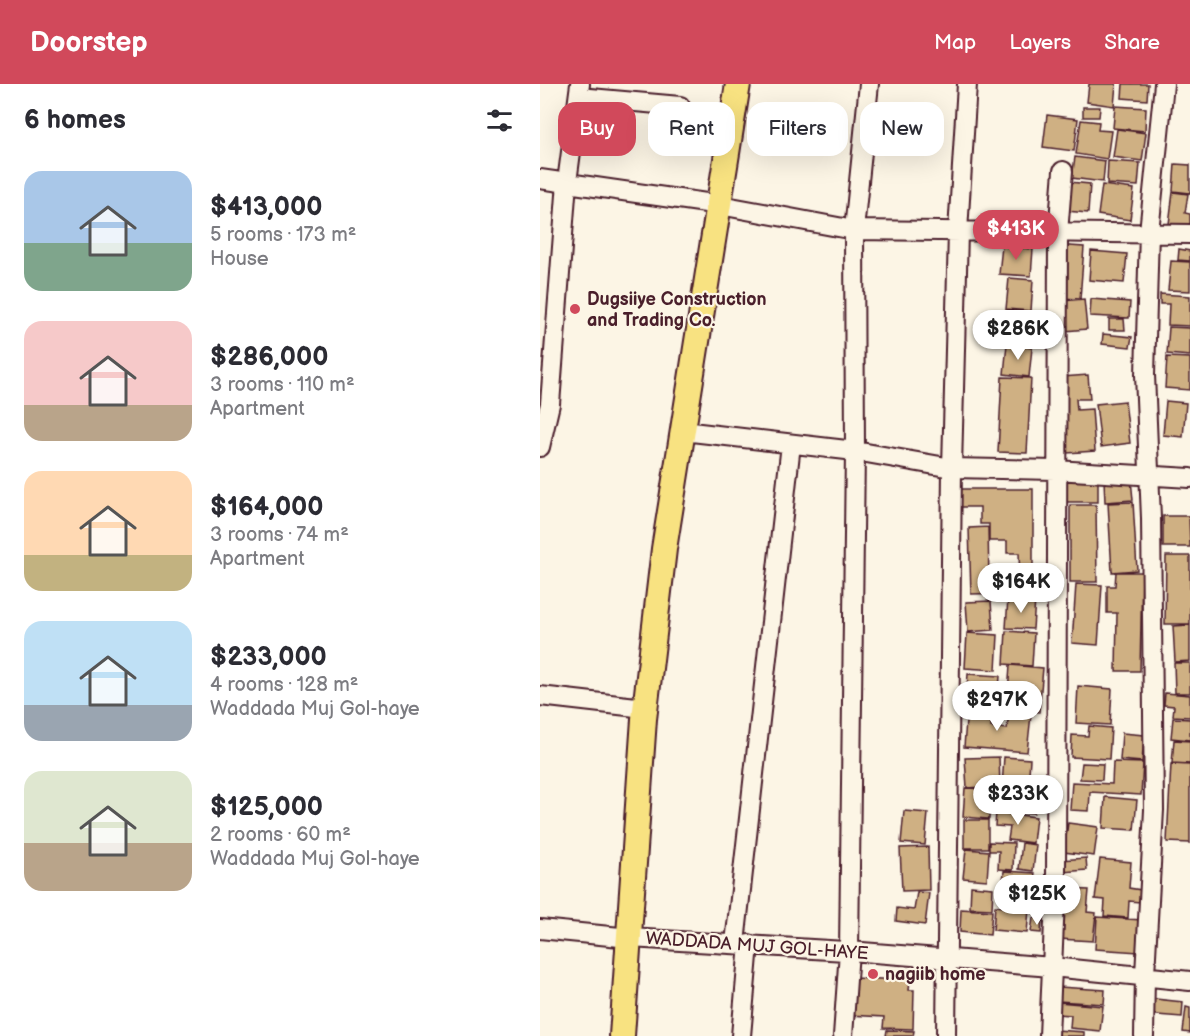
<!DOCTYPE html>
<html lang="en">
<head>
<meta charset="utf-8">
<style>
  body { margin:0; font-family:"Balsamiq Sans",sans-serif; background:#f2f2f3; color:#2b2b33; height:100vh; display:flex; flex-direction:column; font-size:22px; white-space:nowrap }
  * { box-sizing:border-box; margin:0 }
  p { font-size:20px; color:#7c7c81 }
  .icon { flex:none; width:33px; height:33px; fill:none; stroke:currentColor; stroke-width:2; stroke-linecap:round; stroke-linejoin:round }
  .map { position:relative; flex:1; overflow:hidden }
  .details { display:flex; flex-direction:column; background:#fff; width:540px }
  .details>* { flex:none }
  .banner { position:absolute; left:18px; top:18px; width:542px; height:54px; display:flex; gap:12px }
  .price { position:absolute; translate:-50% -51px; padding:0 14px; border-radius:21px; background:#fff; color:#222; font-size:20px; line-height:39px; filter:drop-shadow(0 2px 3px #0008) }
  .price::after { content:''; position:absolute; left:50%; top:36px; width:18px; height:14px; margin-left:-9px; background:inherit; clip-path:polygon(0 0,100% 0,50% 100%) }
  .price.on { background:#d1495b; color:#fff }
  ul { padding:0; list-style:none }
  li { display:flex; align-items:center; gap:18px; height:150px; padding:0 24px }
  li span { display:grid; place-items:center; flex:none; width:168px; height:120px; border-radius:18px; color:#555 }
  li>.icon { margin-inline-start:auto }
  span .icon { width:72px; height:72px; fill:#fffc; stroke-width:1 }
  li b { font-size:26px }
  h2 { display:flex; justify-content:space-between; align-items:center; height:72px; padding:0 24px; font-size:26px }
  .tag { padding:0 21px; border-radius:18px; background:#fff; box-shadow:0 6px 24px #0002; font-size:21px; line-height:54px }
  .tag.on { background:#d1495b; color:#fff }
  header { display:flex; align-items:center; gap:36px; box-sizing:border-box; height:84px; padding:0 30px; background:#d1495b; color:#fff }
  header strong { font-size:28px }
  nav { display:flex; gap:33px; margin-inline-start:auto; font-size:21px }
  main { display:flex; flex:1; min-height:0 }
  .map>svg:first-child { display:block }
  .building { fill:#cfb083; stroke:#4a1f2b; stroke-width:1.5 }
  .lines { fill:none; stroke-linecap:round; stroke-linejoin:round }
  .minor-casing { stroke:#4a1f2b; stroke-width:22 }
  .major-casing { stroke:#4a1f2b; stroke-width:28 }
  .minor { stroke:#fcf5e5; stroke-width:18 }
  .major { stroke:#f8e281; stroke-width:24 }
  .poi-dot { fill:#d1495b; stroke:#fcf5e5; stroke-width:2 }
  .labels { text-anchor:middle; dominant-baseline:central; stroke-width:4.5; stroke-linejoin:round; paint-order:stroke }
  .poi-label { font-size:18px; font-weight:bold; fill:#4a1f2b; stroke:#fcf5e5; text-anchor:start }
  .street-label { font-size:18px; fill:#4a1f2b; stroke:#fcf5e5 }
</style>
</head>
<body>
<header>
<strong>Doorstep</strong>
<nav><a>Map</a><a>Layers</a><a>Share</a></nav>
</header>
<main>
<section class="details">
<h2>6 homes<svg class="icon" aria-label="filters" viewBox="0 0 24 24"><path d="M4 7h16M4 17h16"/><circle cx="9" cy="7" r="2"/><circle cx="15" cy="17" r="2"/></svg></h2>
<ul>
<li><span style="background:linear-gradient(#a9c7e8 60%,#7fa58c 0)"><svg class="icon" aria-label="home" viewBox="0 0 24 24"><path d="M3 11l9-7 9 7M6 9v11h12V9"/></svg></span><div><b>$413,000</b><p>5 rooms · 173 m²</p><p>House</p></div></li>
<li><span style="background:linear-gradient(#f6c9c9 70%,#b9a48a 0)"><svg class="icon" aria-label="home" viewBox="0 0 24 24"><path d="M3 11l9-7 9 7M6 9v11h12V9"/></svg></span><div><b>$286,000</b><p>3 rooms · 110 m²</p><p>Apartment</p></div></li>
<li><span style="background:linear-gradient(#ffd9b3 70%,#c2b280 0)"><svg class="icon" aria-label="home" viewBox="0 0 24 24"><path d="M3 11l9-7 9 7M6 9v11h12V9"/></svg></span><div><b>$164,000</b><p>3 rooms · 74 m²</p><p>Apartment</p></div></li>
<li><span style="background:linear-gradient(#bfe0f5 70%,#9aa5b1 0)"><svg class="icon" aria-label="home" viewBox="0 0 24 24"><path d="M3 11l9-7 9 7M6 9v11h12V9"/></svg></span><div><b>$233,000</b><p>4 rooms · 128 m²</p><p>Waddada Muj Gol-haye</p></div></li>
<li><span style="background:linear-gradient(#dfe7d0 60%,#b9a48a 0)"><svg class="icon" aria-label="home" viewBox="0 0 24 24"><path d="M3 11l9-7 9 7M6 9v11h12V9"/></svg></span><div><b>$125,000</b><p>2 rooms · 60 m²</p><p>Waddada Muj Gol-haye</p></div></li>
</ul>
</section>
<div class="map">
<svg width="650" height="952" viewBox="0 0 650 952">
  <rect width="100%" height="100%" fill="#fcf5e5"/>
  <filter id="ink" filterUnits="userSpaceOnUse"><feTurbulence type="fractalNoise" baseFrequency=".0167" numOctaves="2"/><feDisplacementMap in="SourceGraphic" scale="12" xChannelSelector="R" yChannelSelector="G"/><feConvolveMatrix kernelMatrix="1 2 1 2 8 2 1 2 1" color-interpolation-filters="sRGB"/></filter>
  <g filter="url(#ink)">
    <path class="building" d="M549 0H576L574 22 547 18Z
      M583 0H608L607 16 582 14Z
      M575 22 606 24 605 47 573 44Z
      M543 23H560L559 33H543Z
      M507 31 538 35 534 67 503 63Z
      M541 36 559 38 558 46 571 47 567 75 536 70Z
      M577 45 606 49 602 77 573 73Z
      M535 73 565 77 563 98 532 94Z
      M568 77 600 79 598 102 567 100Z
      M635 80 650 81V109L633 107Z
      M529 98 550 100 548 129 526 127Z
      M562 101 594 105 590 136 558 131Z
      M633 108 648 110 645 129 650 130V142L629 140Z
      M515 161 544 163 540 215 520 214Z
      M462 162 493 165 491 192 459 190Z
      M639 165 650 167V177L638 176Z
      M551 167 587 170 584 199 549 196Z
      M631 177 650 178V207L628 206Z
      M469 194 493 196 491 227 466 225Z
      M620 210 650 212V242L628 241 629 220H620Z
      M544 215 547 245 525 247 522 217Z
      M551 215 590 218 589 234 550 232Z
      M466 226 499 229 497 261 463 258Z
      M569 235H584L585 246H569Z
      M629 243 650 244V272L627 270Z
      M563 250 592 253 590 263 562 260Z
      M467 260 492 264 489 293 464 290Z
      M627 273 650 274V306L625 304Z
      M548 291 550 315H536L537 326 552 325 555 367 527 369 522 293Z
      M462 293 491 294 487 369 458 368Z
      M585 317 590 359 561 363 556 320Z
      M626 317 646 319 643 353 623 351Z
      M591 395 593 416 565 418 564 396Z
      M524 396H558V418H524Z
      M421 405H493V497H480L479 469H467V457H449V440H440V423H420Z
      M593 418 597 486 572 488 568 419Z
      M530 421H556L557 498H530Z
      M623 432H649L650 463H623Z
      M448 443 449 497H468V509L431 510 429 444Z
      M626 472H650V540H625Z
      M576 488H602L600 587H576L577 529H567V502H575Z
      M536 500 562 501 558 561 532 559Z
      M468 514 495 515 493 545 466 544Z
      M451 517 453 546 428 548 426 518Z
      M650 541V577L635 578 633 542Z
      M466 547 494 549 492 582 464 580Z
      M427 549 458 551 456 586 425 584Z
      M634 579H650V609H635Z
      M470 581 503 584 499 628 467 625Z
      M428 590 460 592 458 619 426 617Z
      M538 602 572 605 570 641 536 639Z
      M625 609 650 611V633L633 632 634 622 624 621Z
      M427 624 452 627 451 643 467 645 469 629 491 631 487 668 424 663Z
      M633 634 650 635V656L631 654Z
      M549 642 571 644 569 675 531 673 532 651 548 652Z
      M582 649 604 651 602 678 580 676Z
      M634 656 650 657V680L632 679Z
      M459 673 460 702 427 704 425 674Z
      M464 673 490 675 488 704 462 703Z
      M573 678 603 679 601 711 550 708 549 727 530 726 532 698 572 700Z
      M542 679 563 680 562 696 540 695Z
      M631 680 650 681V759L627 758Z
      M425 704 450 705 449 735 423 733Z
      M464 705 496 706 494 729 463 727Z
      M565 713 597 716 594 746 563 744Z
      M364 727 388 729 385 761 361 759Z
      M456 728 496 733 493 759 468 756 470 743 455 742Z
      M424 736H448V764H424Z
      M528 739 558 743 554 772 524 768Z
      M449 758 474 759 473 786 458 785 459 767H449Z
      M482 759 496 761 493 787 479 785Z
      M388 763 389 806 362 807 360 764Z
      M426 765 449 767 447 796 423 794Z
      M546 774 547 786 522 788 521 776Z
      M560 775 591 778 589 804 601 806 600 818 589 817 588 834 564 832 565 816 555 815Z
      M464 787 495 789 492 820 461 818Z
      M431 802 453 804 452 825 430 824Z
      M523 805 549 806 547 828 556 829 553 857 519 855Z
      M377 808 389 809 385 841 356 837 357 824 374 826Z
      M455 822 489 825 487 849 453 846Z
      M421 825 452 827 450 851 420 848Z
      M557 833 602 836 599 868 555 865Z
      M493 834 502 835 501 849 491 848Z
      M311 894 370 896 369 906H374L373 945 343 944 344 933 309 931Z
      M519 903 565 906 564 920 518 917Z
      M606 914 643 918 642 933 604 930Z
      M518 918 563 922 560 947 530 944 531 931 517 930Z
      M646 923 650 924V949L643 948Z
      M347 946 374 947 373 952H346Z
      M516 946 544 948V952H516Z"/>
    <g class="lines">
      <defs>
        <path id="minor" d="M39 13 140 22
          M0 95 180 121 314 146 650 150
          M143 347 315 367 412 384 515 386 650 394
          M0 363 10 320 27 98 40 0
          M0 612 105 624
          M0 845 90 854 322 868 512 883 650 897
          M195 859 251 360
          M201 952 209 860
          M303 952 309 867 315 367 314 146 329 0
          M406 952 412 384 418 148 427 0
          M509 952 516 793 518 149 523 87
          M604 952 605 890 614 726 611 434 605 291 609 148 624 0"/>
        <path id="major" d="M82 952 104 635 124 465 198 0"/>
      </defs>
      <use href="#minor" class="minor-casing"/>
      <use href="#major" class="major-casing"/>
      <use href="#minor" class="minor"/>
      <use href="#major" class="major"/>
    </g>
  </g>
  <g class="poi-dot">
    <circle cx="35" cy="225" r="6"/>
    <circle cx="333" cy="890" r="6"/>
  </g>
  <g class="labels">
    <g class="poi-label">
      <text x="47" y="215">Dugsiiye Construction<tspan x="47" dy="21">and Trading Co.</tspan></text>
      <text x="345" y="890">nagiib home</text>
    </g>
    <g class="street-label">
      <text transform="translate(217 862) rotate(4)">WADDADA MUJ GOL-HAYE</text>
    </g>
  </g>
</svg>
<b class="price on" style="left:476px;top:177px">$413K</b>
<b class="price" style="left:478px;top:277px">$286K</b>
<b class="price" style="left:481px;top:530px">$164K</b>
<b class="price" style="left:457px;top:648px">$297K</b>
<b class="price" style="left:478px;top:742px">$233K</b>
<b class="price" style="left:497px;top:842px">$125K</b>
<div class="banner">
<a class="tag on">Buy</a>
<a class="tag">Rent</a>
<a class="tag">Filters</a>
<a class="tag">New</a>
</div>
</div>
</main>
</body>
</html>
